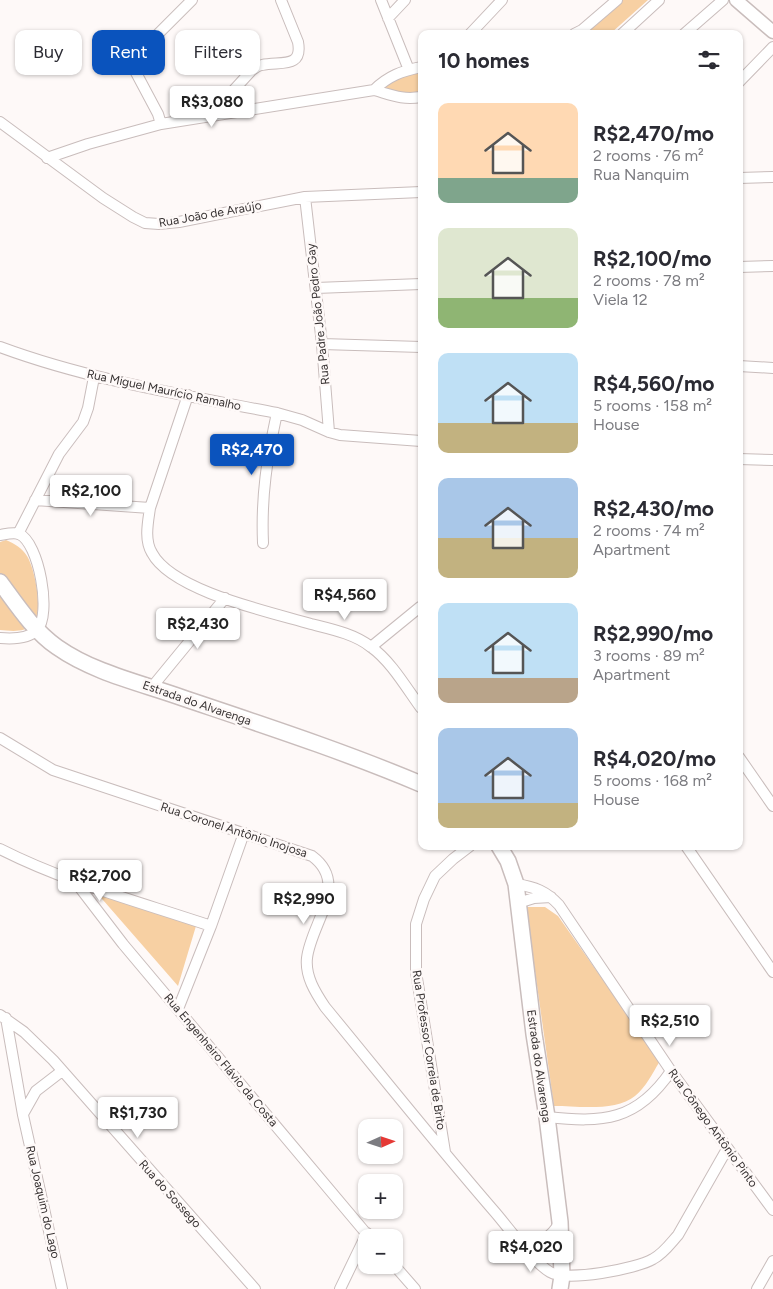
<!DOCTYPE html>
<html lang="en">
<head>
<meta charset="utf-8">
<style>
  body { margin:0; font-family:Figtree,sans-serif; background:#f7f7f7; color:#2b2b33; height:100vh; display:flex; flex-direction:column; font-size:19px; white-space:nowrap }
  * { box-sizing:border-box; margin:0 }
  p { font-size:16px; color:#7c7c81 }
  .icon { flex:none; width:28px; height:28px; fill:none; stroke:currentColor; stroke-width:2; stroke-linecap:round; stroke-linejoin:round }
  .map { position:relative; flex:1; overflow:hidden }
  .details { position:absolute; left:418px; top:30px; width:325px; height:820px; display:flex; flex-direction:column; background:#fff; border-radius:10px; box-shadow:0 1px 4px #0004 }
  .details>* { flex:none }
  .hud { position:absolute; left:15px; top:30px; width:328px; height:45px; display:flex; gap:10px }
  .needle { width:32px; rotate:87deg }
  .buttons { position:absolute; left:358px; top:1119px; display:grid; gap:10px }
  .buttons a { display:grid; place-items:center; width:45px; height:45px; border-radius:10px; background:#fff; box-shadow:0 1px 4px #0004; font-size:25px }
  .price { position:absolute; translate:-50% -42px; padding:0 11px; border-radius:5px; background:#fff; color:#222; font-size:16px; line-height:32px; filter:drop-shadow(0 1px 2px #0008) }
  .price::after { content:''; position:absolute; left:50%; top:30px; width:15px; height:11px; margin-left:-8px; background:inherit; clip-path:polygon(0 0,100% 0,50% 100%) }
  .price.selected { background:#0a53bd; color:#fff }
  ul { padding:0; list-style:none }
  li { display:flex; align-items:center; gap:15px; height:125px; padding:0 20px }
  li span { display:grid; place-items:center; flex:none; width:140px; height:100px; border-radius:10px; color:#555 }
  li>.icon { margin-inline-start:auto }
  span .icon { width:60px; height:60px; fill:#fffc; stroke-width:1 }
  li b { font-size:21px }
  h2 { display:flex; justify-content:space-between; align-items:center; height:60px; padding:0 20px; font-size:21px }
  .pill { padding:0 18px; border-radius:10px; background:#fff; box-shadow:0 1px 4px #0004; font-size:18px; line-height:45px }
  .pill.selected { background:#0a53bd; color:#fff }
  .map>svg:first-child { display:block }
  .green { fill:#f7d0a3 }
  .lines { fill:none; stroke-linecap:round; stroke-linejoin:round }
  .minor-casing { stroke:#c9bdbc; stroke-width:12 }
  .tertiary-casing { stroke:#c9bdbc; stroke-width:15 }
  .primary-casing { stroke:#c9bdbc; stroke-width:18 }
  .minor { stroke:#fff; stroke-width:10 }
  .tertiary { stroke:#fff; stroke-width:12 }
  .primary { stroke:#fff; stroke-width:15 }
  .labels { text-anchor:middle; dominant-baseline:central; stroke-width:5; stroke-linejoin:round; paint-order:stroke }
  .street-label { font-size:12px; fill:#373232; stroke:#fef9f8 }
</style>
</head>
<body>
<div class="map">
<svg width="773" height="1289" viewBox="0 0 773 1289">
  <rect width="100%" height="100%" fill="#fef9f8"/>
  <path class="green" d="M622 0H648L610 34H581Z
    M421 71V92L408 94 383 89 391 79Z
    M6 540C15 544 22 548 27 556 35 569 44 613 33 624 25 633 11 631 0 630V542Z
    M96 892 196 926 178 986Z
    M526 907H545L558 916 660 1061C652 1074 646 1087 635 1096 616 1112 577 1106 554 1106Z"/>
  <g class="lines">
    <defs>
      <path id="minor" d="M381 0 409 70
        M388 18 405 0
        M470 34 502 0
        M574 34 582 30 617 0
        M622 34 659 0
        M684 34 723 0
        M739 82 773 47
        M374 90C388 76 402 71 421 67
        M210 116 252 70C255 68 259 65 262 65 280 61 303 69 298 42L281 0
        M0 122 103 198 133 217 145 223 159 224 179 222 305 197 421 192
        M161 124 158 114 133 67 134 58 192 0
        M47 158 88 144 161 124 374 90C392 95 402 100 421 97
        M739 178 773 177
        M305 197 322 344 329 432
        M739 267 773 266
        M316 288 421 284
        M322 344 421 347
        M0 347C89 380 184 395 277 413L302 420 329 432 340 435 421 441
        M739 366 773 368
        M188 395 150 508C148 522 144 540 152 553 172 591 270 612 311 624 331 629 355 634 371 647 391 661 407 689 421 708
        M739 459 773 460
        M35 500 150 508
        M18 534 59 454 83 422 88 408 94 377
        M0 535C6 534 14 532 19 534 39 542 52 615 37 630 28 639 11 639 0 638
        M263 543C261 495 267 459 277 413
        M371 647 420 607
        M152 687 225 598
        M0 738 53 770 312 856C350 884 311 923 307 958 305 976 315 992 325 1007 381 1075 436 1144 494 1211 508 1227 533 1262 550 1272 567 1282 636 1269 653 1259 663 1254 670 1244 678 1235L727 1149
        M739 757 773 806
        M686 846 773 972
        M0 849C67 883 140 902 211 926
        M74 880 123 944 370 1238
        M516 884C535 887 546 891 559 905L671 1071 773 1210
        M518 903 534 898 551 897
        M178 1009 211 926 244 833
        M0 1015 24 1032 53 1060 255 1289
        M6 1018 23 1115 62 1289
        M23 1114 36 1091 62 1071
        M547 1117C603 1123 637 1121 671 1071
        M445 1152 416 972V924L424 899 435 876 453 859 470 846
        M520 1240C541 1242 549 1241 560 1222
        M394 1265 415 1289
        M340 1289 367 1233
        M757 1289 773 1261"/>
      <path id="tertiary" d="M736 0 773 32"/>
      <path id="primary" d="M0 582C17 605 33 630 57 647 94 673 141 683 183 698 263 725 343 751 421 784
        M499 846 508 861 516 884 534 1034 547 1117 560 1222 562 1276 560 1289"/>
    </defs>
    <use href="#minor" class="minor-casing"/>
    <use href="#tertiary" class="tertiary-casing"/>
    <use href="#primary" class="primary-casing"/>
    <use href="#minor" class="minor"/>
    <use href="#tertiary" class="tertiary"/>
    <use href="#primary" class="primary"/>
  </g>
  <g class="labels">
    <g class="street-label">
      <text transform="translate(210 214) rotate(-10)">Rua João de Araújo</text>
      <text transform="translate(318 314) rotate(-96)">Rua Padre João Pedro Gay</text>
      <text transform="translate(164 390) rotate(12)">Rua Miguel Maurício Ramalho</text>
      <text transform="translate(197 703) rotate(19)">Estrada do Alvarenga</text>
      <text transform="translate(234 830) rotate(18)">Rua Coronel Antônio Inojosa</text>
      <text transform="translate(429 1050) rotate(81)">Rua Professor Correia de Brito</text>
      <text transform="translate(221 1060) rotate(50)">Rua Engenheiro Flávio da Costa</text>
      <text transform="translate(539 1066) rotate(82)">Estrada do Alvarenga</text>
      <text transform="translate(713 1128) rotate(54)">Rua Cônego Antônio Pinto</text>
      <text transform="translate(170 1194) rotate(48)">Rua do Sossego</text>
      <text transform="translate(43 1202) rotate(77)">Rua Joaquim do Lago</text>
    </g>
  </g>
</svg>
<div class="buttons">
<a><svg class="needle" viewBox="-14 -14 28 28"><path d="M0-13l5 13h-10z" fill="#e53935"/><path d="M0 13l5-13h-10z" fill="#7c7c81"/></svg></a>
<a>+</a>
<a>−</a>
</div>
<b class="price" style="left:212px;top:128px">R$3,080</b>
<b class="price selected" style="left:252px;top:476px">R$2,470</b>
<b class="price" style="left:91px;top:517px">R$2,100</b>
<b class="price" style="left:345px;top:621px">R$4,560</b>
<b class="price" style="left:198px;top:650px">R$2,430</b>
<b class="price" style="left:100px;top:902px">R$2,700</b>
<b class="price" style="left:304px;top:925px">R$2,990</b>
<b class="price" style="left:670px;top:1047px">R$2,510</b>
<b class="price" style="left:138px;top:1139px">R$1,730</b>
<b class="price" style="left:531px;top:1273px">R$4,020</b>
<div class="hud">
<a class="pill">Buy</a>
<a class="pill selected">Rent</a>
<a class="pill">Filters</a>
</div>
<section class="details">
<h2>10 homes<svg class="icon" aria-label="filters" viewBox="0 0 24 24"><path d="M4 7h16M4 17h16"/><circle cx="9" cy="7" r="2"/><circle cx="15" cy="17" r="2"/></svg></h2>
<ul>
<li><span style="background:linear-gradient(#ffd9b3 75%,#7fa58c 0)"><svg class="icon" aria-label="home" viewBox="0 0 24 24"><path d="M3 11l9-7 9 7M6 9v11h12V9"/></svg></span><div><b>R$2,470/mo</b><p>2 rooms · 76 m²</p><p>Rua Nanquim</p></div></li>
<li><span style="background:linear-gradient(#dfe7d0 70%,#8fb573 0)"><svg class="icon" aria-label="home" viewBox="0 0 24 24"><path d="M3 11l9-7 9 7M6 9v11h12V9"/></svg></span><div><b>R$2,100/mo</b><p>2 rooms · 78 m²</p><p>Viela 12</p></div></li>
<li><span style="background:linear-gradient(#bfe0f5 70%,#c2b280 0)"><svg class="icon" aria-label="home" viewBox="0 0 24 24"><path d="M3 11l9-7 9 7M6 9v11h12V9"/></svg></span><div><b>R$4,560/mo</b><p>5 rooms · 158 m²</p><p>House</p></div></li>
<li><span style="background:linear-gradient(#a9c7e8 60%,#c2b280 0)"><svg class="icon" aria-label="home" viewBox="0 0 24 24"><path d="M3 11l9-7 9 7M6 9v11h12V9"/></svg></span><div><b>R$2,430/mo</b><p>2 rooms · 74 m²</p><p>Apartment</p></div></li>
<li><span style="background:linear-gradient(#bfe0f5 75%,#b9a48a 0)"><svg class="icon" aria-label="home" viewBox="0 0 24 24"><path d="M3 11l9-7 9 7M6 9v11h12V9"/></svg></span><div><b>R$2,990/mo</b><p>3 rooms · 89 m²</p><p>Apartment</p></div></li>
<li><span style="background:linear-gradient(#a9c7e8 75%,#c2b280 0)"><svg class="icon" aria-label="home" viewBox="0 0 24 24"><path d="M3 11l9-7 9 7M6 9v11h12V9"/></svg></span><div><b>R$4,020/mo</b><p>5 rooms · 168 m²</p><p>House</p></div></li>
</ul>
</section>
</div>
</body>
</html>
